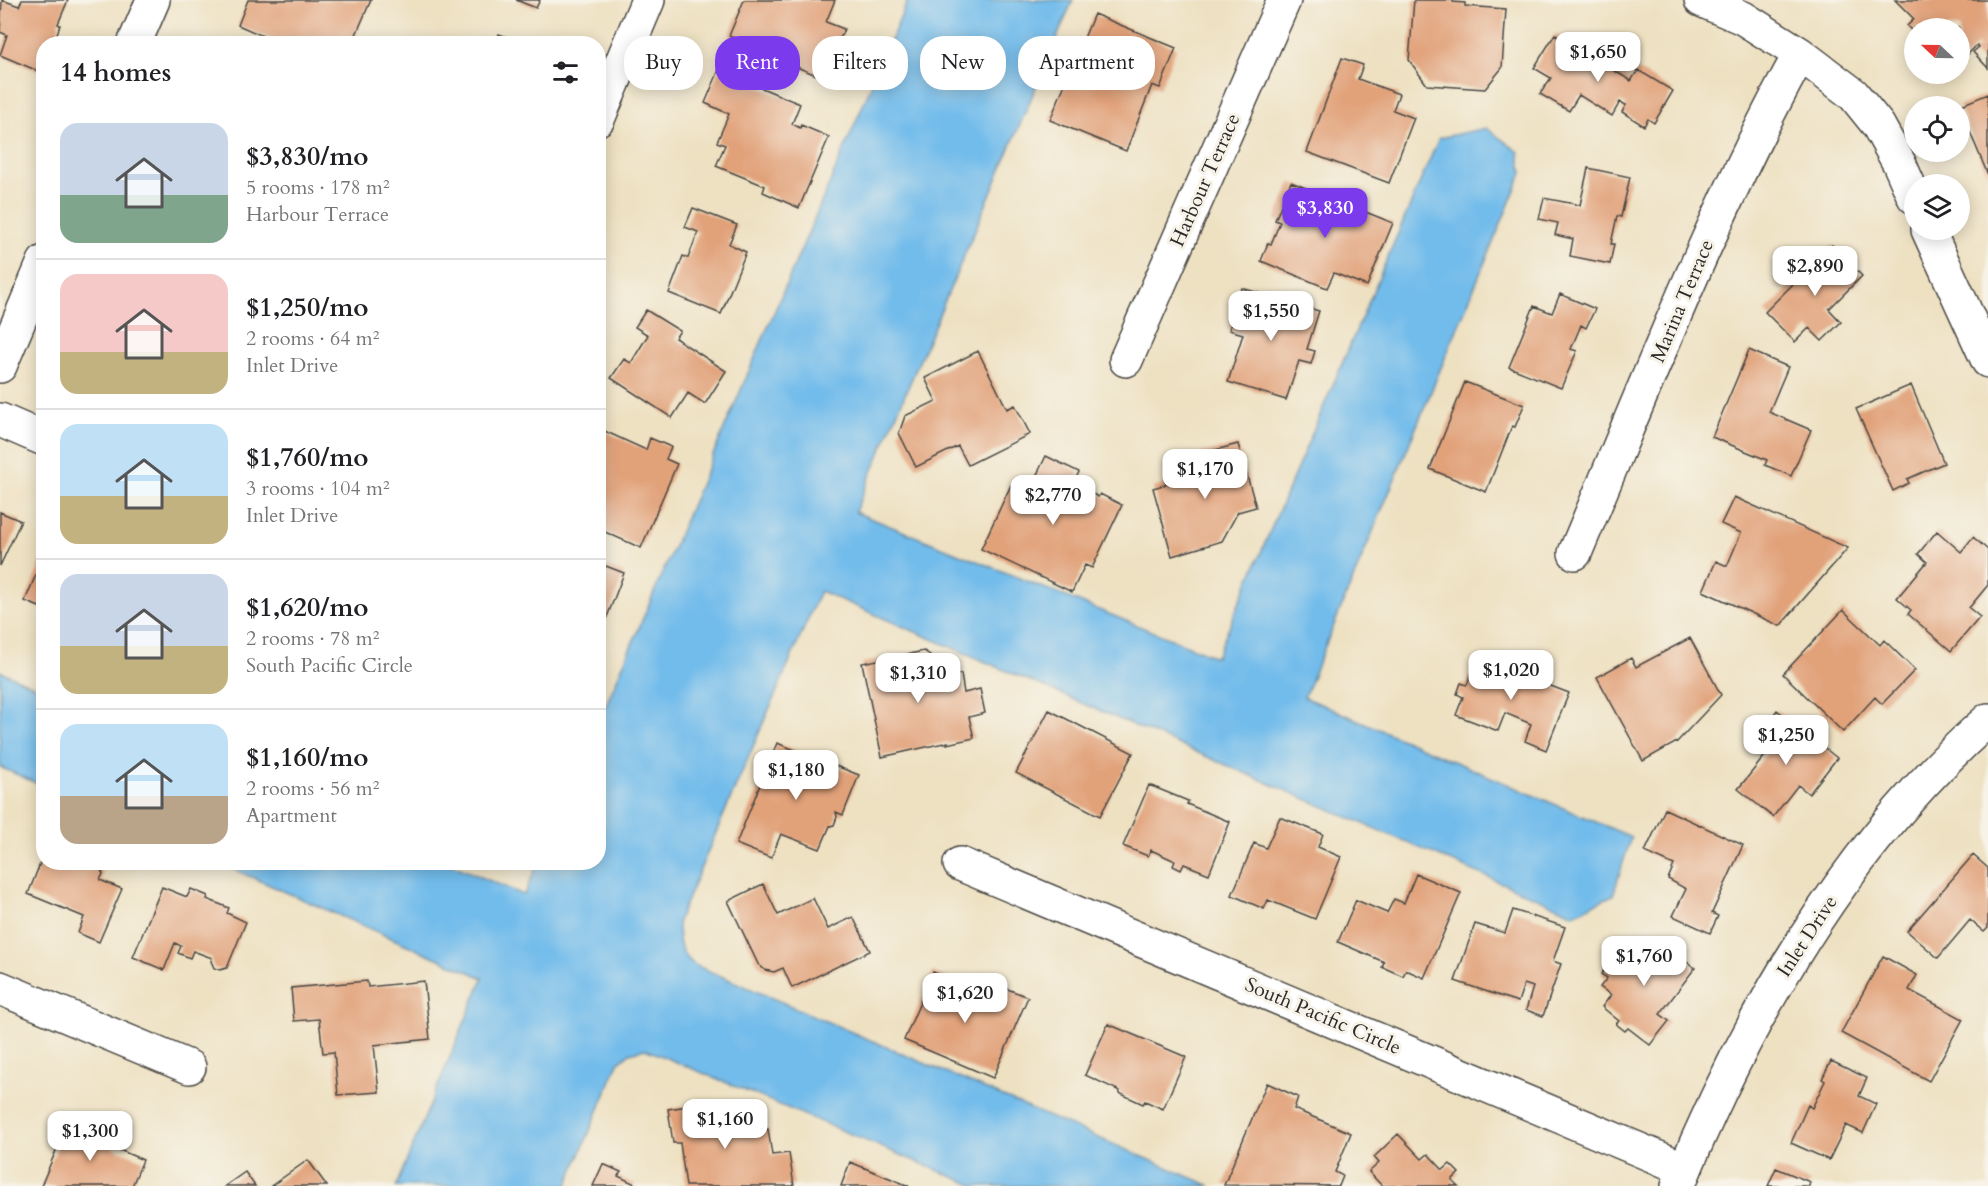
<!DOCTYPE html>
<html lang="en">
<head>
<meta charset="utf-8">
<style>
  body { margin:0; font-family:Cardo,serif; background:#f2f2f2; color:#202124; height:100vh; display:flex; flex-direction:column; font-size:22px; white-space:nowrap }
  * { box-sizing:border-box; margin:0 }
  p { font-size:20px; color:#757577 }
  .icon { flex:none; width:33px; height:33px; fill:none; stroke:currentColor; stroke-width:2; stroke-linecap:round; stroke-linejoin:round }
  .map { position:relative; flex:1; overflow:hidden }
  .sheet { position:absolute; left:36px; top:36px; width:570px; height:834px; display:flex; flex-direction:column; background:#fff; border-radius:24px; box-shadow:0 3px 15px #0003 }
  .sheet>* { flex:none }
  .banner { position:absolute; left:624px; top:36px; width:570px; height:54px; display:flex; gap:12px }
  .needle { width:39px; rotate:292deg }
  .tools { position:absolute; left:1904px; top:18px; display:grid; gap:12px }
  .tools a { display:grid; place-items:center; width:66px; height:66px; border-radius:50%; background:#fff; box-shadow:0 3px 15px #0003; font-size:30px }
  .price { position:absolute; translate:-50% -51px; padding:0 14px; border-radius:12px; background:#fff; color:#222; font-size:20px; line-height:39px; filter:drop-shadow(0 2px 3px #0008) }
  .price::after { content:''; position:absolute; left:50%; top:36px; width:18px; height:14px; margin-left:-9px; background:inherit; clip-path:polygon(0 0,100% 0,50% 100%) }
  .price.active { background:#7c3aed; color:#fff }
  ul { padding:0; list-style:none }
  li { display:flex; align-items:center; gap:18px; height:150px; padding:0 24px }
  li+li { border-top:2px solid #e0e0e0 }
  li span { display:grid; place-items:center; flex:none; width:168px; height:120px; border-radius:18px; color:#555 }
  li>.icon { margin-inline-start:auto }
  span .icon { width:72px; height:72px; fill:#fffc; stroke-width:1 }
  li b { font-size:26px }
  h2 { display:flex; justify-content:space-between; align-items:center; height:72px; padding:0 24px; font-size:26px }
  .chip { padding:0 21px; border-radius:24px; background:#fff; box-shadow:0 3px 15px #0003; font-size:21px; line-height:54px }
  .chip.active { background:#7c3aed; color:#fff }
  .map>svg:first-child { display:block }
  .water { fill:#72bceb; stroke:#4e748b; stroke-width:1.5 }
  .building { fill:#e1a179 }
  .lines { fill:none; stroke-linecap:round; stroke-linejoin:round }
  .minor-casing { stroke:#484642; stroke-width:36 }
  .minor { stroke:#fff; stroke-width:33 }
  .labels { text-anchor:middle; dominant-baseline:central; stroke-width:6; stroke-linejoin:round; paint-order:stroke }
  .street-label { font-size:20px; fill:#2b2b2b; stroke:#f7f3e8 }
</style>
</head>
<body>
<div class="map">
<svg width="1988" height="1186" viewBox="0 0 1988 1186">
  <rect width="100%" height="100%" fill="#f7f3e8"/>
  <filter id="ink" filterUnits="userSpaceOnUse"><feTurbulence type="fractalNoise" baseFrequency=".0167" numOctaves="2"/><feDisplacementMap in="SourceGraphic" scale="12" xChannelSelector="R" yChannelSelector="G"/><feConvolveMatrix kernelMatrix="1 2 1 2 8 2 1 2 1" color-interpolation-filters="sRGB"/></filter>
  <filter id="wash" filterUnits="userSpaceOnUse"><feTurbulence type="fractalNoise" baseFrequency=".008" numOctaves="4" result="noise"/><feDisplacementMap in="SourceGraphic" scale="24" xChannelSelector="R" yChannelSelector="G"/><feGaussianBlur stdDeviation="1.35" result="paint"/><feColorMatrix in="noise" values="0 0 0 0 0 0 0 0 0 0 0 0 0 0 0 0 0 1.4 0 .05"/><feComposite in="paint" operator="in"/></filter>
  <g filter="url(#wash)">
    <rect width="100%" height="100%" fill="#eee1c2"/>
    <path class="water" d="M908 0H1073L855 512 1216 657 1439 138 1486 128 1519 152 1522 173 1304 697 1631 837 1613 895 1574 914 820 591 678 921C678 940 679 954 695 965L1211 1186H975L645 1049 630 1053 618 1063 567 1186H396L483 978 219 863H448L524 895 538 863 598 862 599 721Z
      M0 671 43 690V786L0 767Z"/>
    <g id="blocks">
      <path class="building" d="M2 0 19 6 22 0H68L58 24 60 25 56 37 53 36 50 44H44V58L38 71 0 55 7 35 0 32Z
        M248 0H371L352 44 329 42 325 44H281L238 25Z
        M516 0H540L536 8Z
        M744 0H835L826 22 844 29 824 78 784 62 785 59 729 36Z
        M1414 0H1453V2L1465 3V6L1506 9 1502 68 1485 89 1427 85 1409 60Z
        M1895 0H1988V68L1973 52 1979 47 1977 45 1959 63V28H1914V33L1907 26 1914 19Z
        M1094 14 1176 48 1160 88 1152 85 1126 151 1050 120Z
        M499 34 523 43V44H495Z
        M1555 34 1571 44 1574 39 1596 52 1592 57 1631 81 1638 70 1673 91 1654 123 1648 119 1644 126 1622 112 1626 105 1620 102 1612 116 1579 95 1569 111 1540 94 1551 78 1534 68Z
        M1342 58 1363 65 1358 79 1399 94 1393 110 1414 118 1389 183 1307 152Z
        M719 70 800 104 792 124 800 128 801 125 829 137 799 208 763 192 765 186 716 166 725 145 717 142 729 114 705 103Z
        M1988 94V175L1959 106Z
        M1588 168 1630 177 1621 217 1617 216 1611 244H1614L1610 264 1570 256 1573 239 1555 235 1558 223 1539 219 1544 198 1580 205Z
        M1291 182 1393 223 1367 286 1334 273 1327 288 1261 261 1268 243 1271 244 1280 222 1275 220Z
        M693 208 737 225 729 244 746 252 721 314 669 293 683 256 688 258 698 232 685 227Z
        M1832 245 1862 276 1829 309 1841 322 1822 341 1809 328 1795 342 1765 312Z
        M1242 288 1319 311 1307 349 1315 351 1311 364 1299 361 1286 400 1228 382 1243 334 1229 330Z
        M1560 294 1595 309 1586 328 1581 325 1571 349 1577 351 1561 388 1509 367 1534 306 1552 313Z
        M646 310 680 331 675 338 726 371 705 404 688 393 672 418 611 378 624 359 631 363 648 335 635 327Z
        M1749 350 1788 367 1769 412 1811 430 1791 476 1765 465 1767 460 1712 437Z
        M978 351 1007 409 1015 405 1030 434 968 465 958 446 916 467 899 433 905 416 936 401 925 378Z
        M1465 382 1524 405 1515 427 1512 426 1486 492 1430 469Z
        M1911 385 1944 463 1907 479 1909 483 1893 491 1856 409Z
        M598 428 646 450 650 438 671 447 666 459 677 464 641 548 598 529 603 519 598 517Z
        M1238 444 1256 507 1238 512 1222 541 1172 556 1153 488 1195 476 1189 457Z
        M1046 456 1079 472 1076 478 1090 484 1087 491 1098 497 1100 494 1122 505 1092 568 1085 565 1072 592 981 549 1011 485 1028 493Z
        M1734 497 1848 548 1780 626 1703 591 1716 561 1727 566 1741 533 1721 524Z
        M0 512 21 521 0 566Z
        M1937 531 1961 552 1973 537 1988 550V585L1969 608 1980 617 1951 651 1908 614 1911 610 1897 598 1927 562 1918 554Z
        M43 558H44V609L25 601Z
        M598 563 624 573 599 638H598Z
        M1843 610 1880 645 1884 640 1915 670 1882 704 1875 697 1843 732 1783 674Z
        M1690 638 1721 695 1677 742 1643 761 1597 677 1631 658 1636 667Z
        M924 651 930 655 935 679 961 674 964 693 980 689 985 713 969 717 974 738 947 744 948 742 882 757 862 663Z
        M1478 658 1569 693 1546 750 1525 741 1531 724 1505 713 1498 731 1456 715 1463 697 1457 694 1461 683 1467 685Z
        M1049 710 1133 753 1100 816 1016 773Z
        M1777 710 1837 758 1809 794 1798 785 1773 817 1738 789 1776 742 1762 730Z
        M777 743 859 775 843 815 836 812 837 817 834 825 830 826 820 849 781 834 771 858 736 844Z
        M1149 785 1188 801 1187 804 1230 822 1209 874 1184 864 1181 870 1173 866 1175 861 1151 850 1148 856 1123 846Z
        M1665 809 1743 845 1712 913 1718 916 1710 933 1673 916 1686 889 1668 879 1674 865 1645 852Z
        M1280 817 1323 834 1318 847 1341 857 1315 919 1268 900 1264 909 1232 895 1254 843 1266 848Z
        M1973 855 1988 868V928L1984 932 1970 920 1938 958 1907 931Z
        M43 856 44 862H92L98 865 103 874 100 880 122 889 99 942 78 933 84 917 28 894Z
        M1416 874 1461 893 1424 978 1406 970 1403 976 1382 967 1384 962 1338 942 1356 900 1387 913 1394 899 1404 903Z
        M763 884 778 915 813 898 828 929 853 917 870 951 792 988 783 968 774 972 765 970 758 964 728 901Z
        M162 887 187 897 191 889 208 896 207 899 229 908 227 913 246 922 227 968 220 970 214 968 211 961 212 958 193 951 190 958 178 953 181 946 175 943 164 970 133 957Z
        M1513 910 1565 927 1553 961 1561 964 1543 1016 1526 1010 1533 987 1524 984 1518 1002 1455 981 1475 924 1505 933Z
        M1655 938 1695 968 1660 1014 1669 1021 1650 1045 1628 1028 1625 1031 1616 1024 1619 1021 1602 1007 1611 995 1600 987 1607 978 1601 974 1626 942 1643 954Z
        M1883 956 1917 975 1909 990 1963 1019 1929 1081 1841 1033Z
        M933 972 999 1001 1005 988 1028 997 993 1078 904 1040Z
        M367 981 368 987 424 981 430 1039 374 1045 379 1092 338 1095 334 1052 323 1053 319 1019 294 1021 291 988Z
        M1108 1024 1186 1057 1163 1109 1145 1101 1143 1104 1119 1093 1120 1091 1085 1075Z
        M1831 1061 1867 1078 1859 1096 1876 1104 1863 1133 1846 1125 1829 1160 1791 1143 1808 1105 1812 1108 1825 1081 1822 1079Z
        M1267 1083 1298 1097 1294 1109 1351 1133 1335 1172 1343 1176 1339 1186 1224 1185Z
        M730 1100 736 1134 768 1129 772 1155 789 1153 794 1186H686L680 1143H673L668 1109Z
        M69 1120 92 1130 89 1137 143 1160 132 1186H41Z
        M1398 1134 1422 1159 1428 1154 1443 1170 1450 1164 1459 1173 1452 1180 1458 1186H1382L1369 1172 1379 1163 1374 1157Z
        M308 1160 327 1186H271Z
        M850 1162 909 1186H841Z
        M603 1164 621 1172 618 1176 635 1184V1186H593Z
        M1776 1168 1810 1182 1809 1186H1768Z
        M245 1172 255 1186H225Z"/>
    </g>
  </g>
  <g filter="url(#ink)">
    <use href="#blocks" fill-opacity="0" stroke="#484642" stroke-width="1.5"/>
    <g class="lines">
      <defs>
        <path id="minor" d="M1701 0 1743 18 1800 54 1853 94 1878 125 1899 163 1914 197
          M134 44 153 0
          M598 119 648 0
          M1928 230 1988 361
          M1126 360 1284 0
          M0 366 44 262
          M0 420 44 439
          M1575 553C1646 385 1712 214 1800 54
          M960 864 1685 1169
          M0 988 189 1067
          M1678 1186C1749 1013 1846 845 1988 720"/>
      </defs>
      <use href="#minor" class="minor-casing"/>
      <use href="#minor" class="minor"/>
    </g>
  </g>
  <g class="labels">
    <g class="street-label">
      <text transform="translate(1205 180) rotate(-66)">Harbour Terrace</text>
      <text transform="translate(1682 301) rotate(-67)">Marina Terrace</text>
      <text transform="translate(1807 936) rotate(-57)">Inlet Drive</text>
      <text transform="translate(1323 1016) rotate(23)">South Pacific Circle</text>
    </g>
  </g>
</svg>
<div class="tools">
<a><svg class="needle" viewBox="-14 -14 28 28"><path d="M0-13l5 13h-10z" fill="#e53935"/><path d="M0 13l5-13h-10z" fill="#757577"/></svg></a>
<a><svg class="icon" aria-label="locate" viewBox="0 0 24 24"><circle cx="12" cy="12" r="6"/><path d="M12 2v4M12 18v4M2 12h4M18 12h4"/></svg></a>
<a><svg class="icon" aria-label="layers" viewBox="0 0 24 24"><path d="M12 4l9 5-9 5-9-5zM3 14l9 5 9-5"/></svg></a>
</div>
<b class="price" style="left:1598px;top:83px">$1,650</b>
<b class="price active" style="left:1325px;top:239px">$3,830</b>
<b class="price" style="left:1815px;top:297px">$2,890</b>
<b class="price" style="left:1271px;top:342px">$1,550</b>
<b class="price" style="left:1205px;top:500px">$1,170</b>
<b class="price" style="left:1053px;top:526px">$2,770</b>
<b class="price" style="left:1511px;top:701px">$1,020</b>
<b class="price" style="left:918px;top:704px">$1,310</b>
<b class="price" style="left:1786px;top:766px">$1,250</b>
<b class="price" style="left:796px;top:801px">$1,180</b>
<b class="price" style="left:1644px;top:987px">$1,760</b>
<b class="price" style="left:965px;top:1024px">$1,620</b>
<b class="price" style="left:725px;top:1150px">$1,160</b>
<b class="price" style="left:90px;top:1162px">$1,300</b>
<div class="banner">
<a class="chip">Buy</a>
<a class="chip active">Rent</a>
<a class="chip">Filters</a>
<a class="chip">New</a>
<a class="chip">Apartment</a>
</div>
<section class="sheet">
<h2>14 homes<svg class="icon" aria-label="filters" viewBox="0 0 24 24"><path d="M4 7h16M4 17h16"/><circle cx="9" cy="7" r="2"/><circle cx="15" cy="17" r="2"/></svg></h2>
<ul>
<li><span style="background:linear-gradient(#c9d6e8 60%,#7fa58c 0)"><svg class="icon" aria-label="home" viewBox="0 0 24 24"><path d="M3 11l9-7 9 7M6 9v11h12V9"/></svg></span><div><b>$3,830/mo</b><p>5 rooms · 178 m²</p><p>Harbour Terrace</p></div></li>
<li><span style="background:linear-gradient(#f6c9c9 65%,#c2b280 0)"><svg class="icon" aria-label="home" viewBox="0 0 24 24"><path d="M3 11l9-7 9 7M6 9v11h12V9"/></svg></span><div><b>$1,250/mo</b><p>2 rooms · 64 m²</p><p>Inlet Drive</p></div></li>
<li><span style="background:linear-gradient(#bfe0f5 60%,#c2b280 0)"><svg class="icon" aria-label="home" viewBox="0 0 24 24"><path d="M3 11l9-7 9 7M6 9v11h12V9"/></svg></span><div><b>$1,760/mo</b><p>3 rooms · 104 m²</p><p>Inlet Drive</p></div></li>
<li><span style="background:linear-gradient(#c9d6e8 60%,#c2b280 0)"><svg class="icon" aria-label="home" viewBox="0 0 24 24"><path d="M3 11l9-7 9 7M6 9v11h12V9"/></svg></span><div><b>$1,620/mo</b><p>2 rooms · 78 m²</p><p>South Pacific Circle</p></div></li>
<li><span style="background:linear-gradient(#bfe0f5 60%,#b9a48a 0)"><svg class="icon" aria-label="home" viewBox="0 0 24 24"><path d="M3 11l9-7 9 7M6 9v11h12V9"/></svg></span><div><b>$1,160/mo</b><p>2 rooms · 56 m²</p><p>Apartment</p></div></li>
</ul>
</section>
</div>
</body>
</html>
